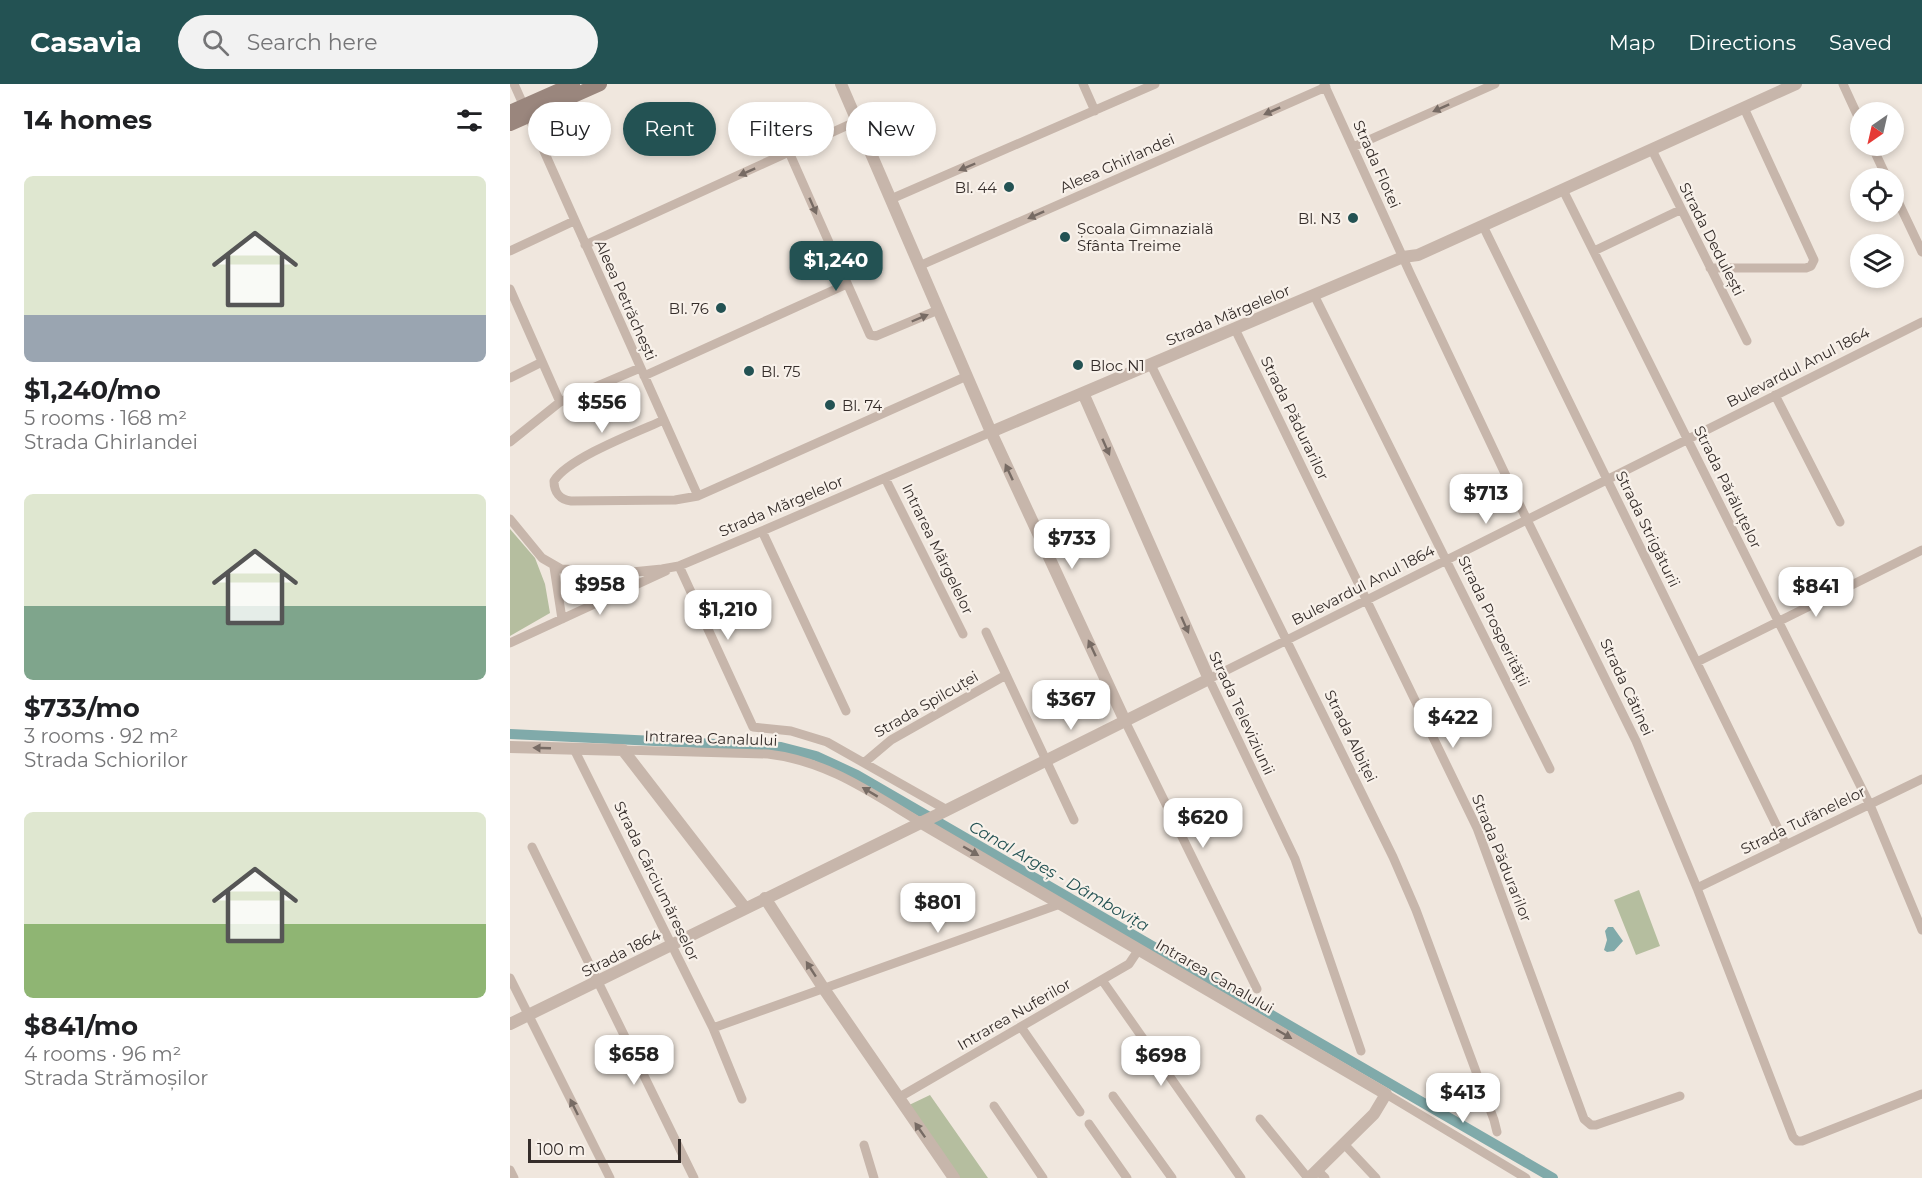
<!DOCTYPE html>
<html lang="en">
<head>
<meta charset="utf-8">
<style>
  body { margin:0; font-family:Montserrat,sans-serif; background:#f2f2f2; color:#202124; height:100vh; display:flex; flex-direction:column; font-size:22px; white-space:nowrap }
  * { box-sizing:border-box; margin:0 }
  p { font-size:20px; color:#757577 }
  .icon { flex:none; width:33px; height:33px; fill:none; stroke:currentColor; stroke-width:2; stroke-linecap:round; stroke-linejoin:round }
  .map { position:relative; flex:1; overflow:hidden }
  .drawer { display:flex; flex-direction:column; background:#fff; width:510px }
  .drawer>* { flex:none }
  .hud { position:absolute; left:18px; top:18px; width:570px; height:54px; display:flex; gap:12px }
  .needle { width:39px; rotate:214deg }
  .buttons { position:absolute; left:1340px; top:18px; display:grid; gap:12px }
  .buttons a { display:grid; place-items:center; width:54px; height:54px; border-radius:50%; background:#fff; box-shadow:0 3px 9px #0003; font-size:30px }
  .scale { position:absolute; left:18px; bottom:15px; width:153px; box-sizing:border-box; padding-left:6px; border:3px solid #352d2a; border-top:0; font-size:16px; line-height:21px; white-space:nowrap; color:#352d2a; -webkit-text-stroke:4px #f8f1ea; paint-order:stroke }
  .price { position:absolute; translate:-50% -51px; padding:0 14px; border-radius:12px; background:#fff; color:#222; font-size:20px; line-height:39px; filter:drop-shadow(0 2px 3px #0008) }
  .price::after { content:''; position:absolute; left:50%; top:36px; width:18px; height:14px; margin-left:-9px; background:inherit; clip-path:polygon(0 0,100% 0,50% 100%) }
  .price.selected { background:#235253; color:#fff }
  ul { padding:0; list-style:none }
  li { display:grid; align-content:center; gap:12px; height:318px; padding:0 24px }
  li span { display:grid; place-items:center; height:186px; border-radius:9px; color:#555 }
  li>.icon { margin-inline-start:auto }
  span .icon { width:108px; height:108px; fill:#fffc; stroke-width:1 }
  li b { font-size:26px }
  h2 { display:flex; justify-content:space-between; align-items:center; height:72px; padding:0 24px; font-size:26px }
  .chip { padding:0 21px; border-radius:27px; background:#fff; box-shadow:0 3px 9px #0003; font-size:21px; line-height:54px }
  .chip.selected { background:#235253; color:#fff }
  header { display:flex; align-items:center; gap:36px; box-sizing:border-box; height:84px; padding:0 30px; background:#235253; color:#fff }
  header strong { font-size:28px }
  nav { display:flex; gap:33px; margin-inline-start:auto; font-size:21px }
  .search { width:420px; height:54px; background:#f2f2f2; display:flex; align-items:center; gap:15px; box-sizing:border-box; padding:0 21px; border-radius:33px; color:#757577; font-size:22px }
  main { display:flex; flex:1; min-height:0 }
  .map>svg:first-child { display:block }
  .green { fill:#b5be9f }
  .water { fill:#80aaaa }
  .lines { fill:none; stroke-linecap:round; stroke-linejoin:round }
  .canal { stroke:#80aaaa; stroke-width:10 }
  .minor { stroke:#c7b6ab; stroke-width:9 }
  .tertiary { stroke:#c7b6ab; stroke-width:12 }
  .secondary { stroke:#9a867d; stroke-width:14 }
  .oneway { fill:#776b64 }
  .poi-dot { fill:#235253; stroke:#f8f1ea; stroke-width:2 }
  .labels { text-anchor:middle; dominant-baseline:central; stroke-width:4.5; stroke-linejoin:round; paint-order:stroke }
  .street-label { font-size:15px; fill:#352d2a; stroke:#f8f1ea }
  .poi-label { font-size:15px; fill:#352d2a; stroke:#f8f1ea; text-anchor:start }
  .water-label { font-size:16px; font-style:italic; fill:#235253; stroke:#f8f1ea }
</style>
</head>
<body>
<header>
<strong>Casavia</strong>
<div class="search"><svg class="icon" aria-label="search" viewBox="0 0 24 24"><circle cx="10" cy="10" r="6"/><path d="M15 15l6 6"/></svg>Search here</div>
<nav><a>Map</a><a>Directions</a><a>Saved</a></nav>
</header>
<main>
<section class="drawer">
<h2>14 homes<svg class="icon" aria-label="filters" viewBox="0 0 24 24"><path d="M4 7h16M4 17h16"/><circle cx="9" cy="7" r="2"/><circle cx="15" cy="17" r="2"/></svg></h2>
<ul>
<li><span style="background:linear-gradient(#dfe7d0 75%,#9aa5b1 0)"><svg class="icon" aria-label="home" viewBox="0 0 24 24"><path d="M3 11l9-7 9 7M6 9v11h12V9"/></svg></span><div><b>$1,240/mo</b><p>5 rooms · 168 m²</p><p>Strada Ghirlandei</p></div></li>
<li><span style="background:linear-gradient(#dfe7d0 60%,#7fa58c 0)"><svg class="icon" aria-label="home" viewBox="0 0 24 24"><path d="M3 11l9-7 9 7M6 9v11h12V9"/></svg></span><div><b>$733/mo</b><p>3 rooms · 92 m²</p><p>Strada Schiorilor</p></div></li>
<li><span style="background:linear-gradient(#dfe7d0 60%,#8fb573 0)"><svg class="icon" aria-label="home" viewBox="0 0 24 24"><path d="M3 11l9-7 9 7M6 9v11h12V9"/></svg></span><div><b>$841/mo</b><p>4 rooms · 96 m²</p><p>Strada Strămoșilor</p></div></li>
</ul>
</section>
<div class="map">
<svg width="1412" height="1094" viewBox="0 0 1412 1094">
  <rect width="100%" height="100%" fill="#f0e7de"/>
  <path class="green" d="M0 445 25 474 35 500 40 529 0 552Z
    M1129 806 1150 862 1126 871 1104 816Z
    M420 1011 478 1094H448L397 1022Z"/>
  <path class="water" d="M1098 843H1103L1113 857 1104 867 1097 868 1094 866 1097 856 1095 847Z"/>
  <g class="lines">
    <path class="canal" d="M0 650 271 663 306 672 347 691 1043 1094"/>
    <path class="minor" d="M4 0 188 412
      M573 0 585 27
      M814 0 900 189 1017 436 1126 657 1187 804 1283 1053 1287 1057H1292L1412 1010
      M1333 0 1350 37
      M1362 62 1377 94
      M843 63 985 0
      M1142 66 1237 257
      M279 68 360 251 366 252 428 226
      M1053 106 1360 721 1412 846
      M1383 107 1412 168
      M381 115 645 0
      M973 142 1276 761
      M75 161 347 37
      M0 167 64 137
      M1084 167 1170 126
      M409 182 816 3
      M1200 184H1296L1301 182 1304 176 1234 24
      M0 205 50 318
      M804 211 1040 685
      M725 245 967 744 1074 1035 1081 1041H1086L1170 1012
      M641 281 883 773 906 826 984 1036 987 1048
      M134 292 337 200
      M0 294 32 278
      M1265 311 1330 438
      M154 336C127 348 58 374 44 397 44 408 50 416 61 417L165 416 188 412 457 292
      M0 358 50 318 130 284
      M375 394 453 550
      M0 435 32 474 51 485 122 488 152 485 169 482 252 447 481 348
      M252 447 336 627
      M169 482 243 643 281 647 317 658 437 726
      M44 483 52 535
      M476 548 564 736
      M0 559 156 487
      M1187 578 1412 466
      M615 637 747 905
      M64 665 203 944 232 1015
      M113 666 258 670C317 677 360 708 410 738
      M355 678 381 656 496 591
      M22 763 184 1094
      M1187 804 1412 695
      M0 894 100 1094
      M592 896 731 1094
      M511 943 570 1028
      M203 944 550 820
      M851 967 785 775 699 595 1412 238
      M876 1010 1016 1094
      M603 1012 662 1094
      M388 1014 619 880 629 865
      M484 1022 533 1094
      M750 1035 798 1094
      M579 1040 617 1094
      M834 1060 866 1094
      M354 1061 364 1094
      M0 1086 4 1094
      M807 1086 815 1094"/>
    <path class="tertiary" d="M331 0 481 348 615 637
      M481 348 893 173 908 171 1286 0
      M0 663 113 666 235 824
      M410 738 876 1010 864 1030 799 1094
      M255 814 314 905 444 1094
      M0 940 437 726 699 595 573 309"/>
    <path class="secondary" d="M0 28 63 0
      M0 40 90 0"/>
  </g>
  <defs><path id="oneway-solid" d="M-6-.8H1V-3.2L6.5 0L1 3.2V.8H-6Z" transform="scale(1.5)"/></defs>
  <g class="oneway">
    <use href="#oneway-solid" transform="translate(931 24) rotate(156)"/>
    <use href="#oneway-solid" transform="translate(762 27) rotate(156)"/>
    <use href="#oneway-solid" transform="translate(457 83) rotate(157)"/>
    <use href="#oneway-solid" transform="translate(237 88) rotate(156)"/>
    <use href="#oneway-solid" transform="translate(303 122) rotate(66)"/>
    <use href="#oneway-solid" transform="translate(526 131) rotate(156)"/>
    <use href="#oneway-solid" transform="translate(410 234) rotate(-23)"/>
    <use href="#oneway-solid" transform="translate(596 363) rotate(66)"/>
    <use href="#oneway-solid" transform="translate(499 388) rotate(-115)"/>
    <use href="#oneway-solid" transform="translate(675 541) rotate(66)"/>
    <use href="#oneway-solid" transform="translate(582 564) rotate(-115)"/>
    <use href="#oneway-solid" transform="translate(32 664) rotate(-178)"/>
    <use href="#oneway-solid" transform="translate(360 708) rotate(-149)"/>
    <use href="#oneway-solid" transform="translate(461 767) rotate(30)"/>
    <use href="#oneway-solid" transform="translate(301 885) rotate(-123)"/>
    <use href="#oneway-solid" transform="translate(774 950) rotate(30)"/>
    <use href="#oneway-solid" transform="translate(64 1023) rotate(-116)"/>
    <use href="#oneway-solid" transform="translate(410 1046) rotate(-125)"/>
  </g>
  <g class="poi-dot">
    <circle cx="499" cy="103" r="6"/>
    <circle cx="843" cy="134" r="6"/>
    <circle cx="555" cy="153" r="6"/>
    <circle cx="211" cy="224" r="6"/>
    <circle cx="568" cy="281" r="6"/>
    <circle cx="239" cy="287" r="6"/>
    <circle cx="320" cy="321" r="6"/>
  </g>
  <g class="labels">
    <g class="street-label">
      <text transform="translate(607 79) rotate(-24)">Aleea Ghirlandei</text>
      <text transform="translate(867 80) rotate(66)">Strada Flotei</text>
      <text transform="translate(1202 155) rotate(63)">Strada Dedulești</text>
      <text transform="translate(116 216) rotate(66)">Aleea Petrăchești</text>
      <text transform="translate(718 231) rotate(-23)">Strada Mărgelelor</text>
      <text transform="translate(1288 283) rotate(-27)">Bulevardul Anul 1864</text>
      <text transform="translate(785 334) rotate(64)">Strada Pădurarilor</text>
      <text transform="translate(1218 403) rotate(64)">Strada Părăluțelor</text>
      <text transform="translate(271 422) rotate(-23)">Strada Mărgelelor</text>
      <text transform="translate(1138 445) rotate(64)">Strada Strigăturii</text>
      <text transform="translate(428 465) rotate(64)">Intrarea Mărgelelor</text>
      <text transform="translate(853 501) rotate(-27)">Bulevardul Anul 1864</text>
      <text transform="translate(984 537) rotate(64)">Strada Prosperității</text>
      <text transform="translate(1117 603) rotate(65)">Strada Cătinei</text>
      <text transform="translate(416 620) rotate(-30)">Strada Spilcuței</text>
      <text transform="translate(732 629) rotate(65)">Strada Televiziunii</text>
      <text transform="translate(841 652) rotate(64)">Strada Albiței</text>
      <text transform="translate(201 654) rotate(2)">Intrarea Canalului</text>
      <text transform="translate(1293 736) rotate(-26)">Strada Tufănelelor</text>
      <text transform="translate(992 774) rotate(68)">Strada Pădurarilor</text>
      <text transform="translate(147 797) rotate(64)">Strada Cârciumăreselor</text>
      <text transform="translate(111 869) rotate(-27)">Strada 1864</text>
      <text transform="translate(705 892) rotate(30)">Intrarea Canalului</text>
      <text transform="translate(504 930) rotate(-30)">Intrarea Nuferilor</text>
    </g>
    <g class="poi-label">
      <text x="487" y="103" text-anchor="end">Bl. 44</text>
      <text x="831" y="134" text-anchor="end">Bl. N3</text>
      <text x="567" y="144">Școala Gimnazială<tspan x="567" dy="17">Sfânta Treime</tspan></text>
      <text x="199" y="224" text-anchor="end">Bl. 76</text>
      <text x="580" y="281">Bloc N1</text>
      <text x="251" y="287">Bl. 75</text>
      <text x="332" y="321">Bl. 74</text>
    </g>
    <g class="water-label">
      <text transform="translate(549 792) rotate(30)">Canal Argeș - Dâmbovița</text>
    </g>
  </g>
</svg>
<div class="buttons">
<a><svg class="needle" viewBox="-14 -14 28 28"><path d="M0-13l5 13h-10z" fill="#e53935"/><path d="M0 13l5-13h-10z" fill="#757577"/></svg></a>
<a><svg class="icon" aria-label="locate" viewBox="0 0 24 24"><circle cx="12" cy="12" r="6"/><path d="M12 2v4M12 18v4M2 12h4M18 12h4"/></svg></a>
<a><svg class="icon" aria-label="layers" viewBox="0 0 24 24"><path d="M12 4l9 5-9 5-9-5zM3 14l9 5 9-5"/></svg></a>
</div>
<div class="scale">100 m</div>
<b class="price selected" style="left:326px;top:208px">$1,240</b>
<b class="price" style="left:92px;top:350px">$556</b>
<b class="price" style="left:976px;top:441px">$713</b>
<b class="price" style="left:562px;top:486px">$733</b>
<b class="price" style="left:90px;top:532px">$958</b>
<b class="price" style="left:1306px;top:534px">$841</b>
<b class="price" style="left:218px;top:557px">$1,210</b>
<b class="price" style="left:561px;top:647px">$367</b>
<b class="price" style="left:943px;top:665px">$422</b>
<b class="price" style="left:693px;top:765px">$620</b>
<b class="price" style="left:428px;top:850px">$801</b>
<b class="price" style="left:124px;top:1002px">$658</b>
<b class="price" style="left:651px;top:1003px">$698</b>
<b class="price" style="left:953px;top:1040px">$413</b>
<div class="hud">
<a class="chip">Buy</a>
<a class="chip selected">Rent</a>
<a class="chip">Filters</a>
<a class="chip">New</a>
</div>
</div>
</main>
</body>
</html>
